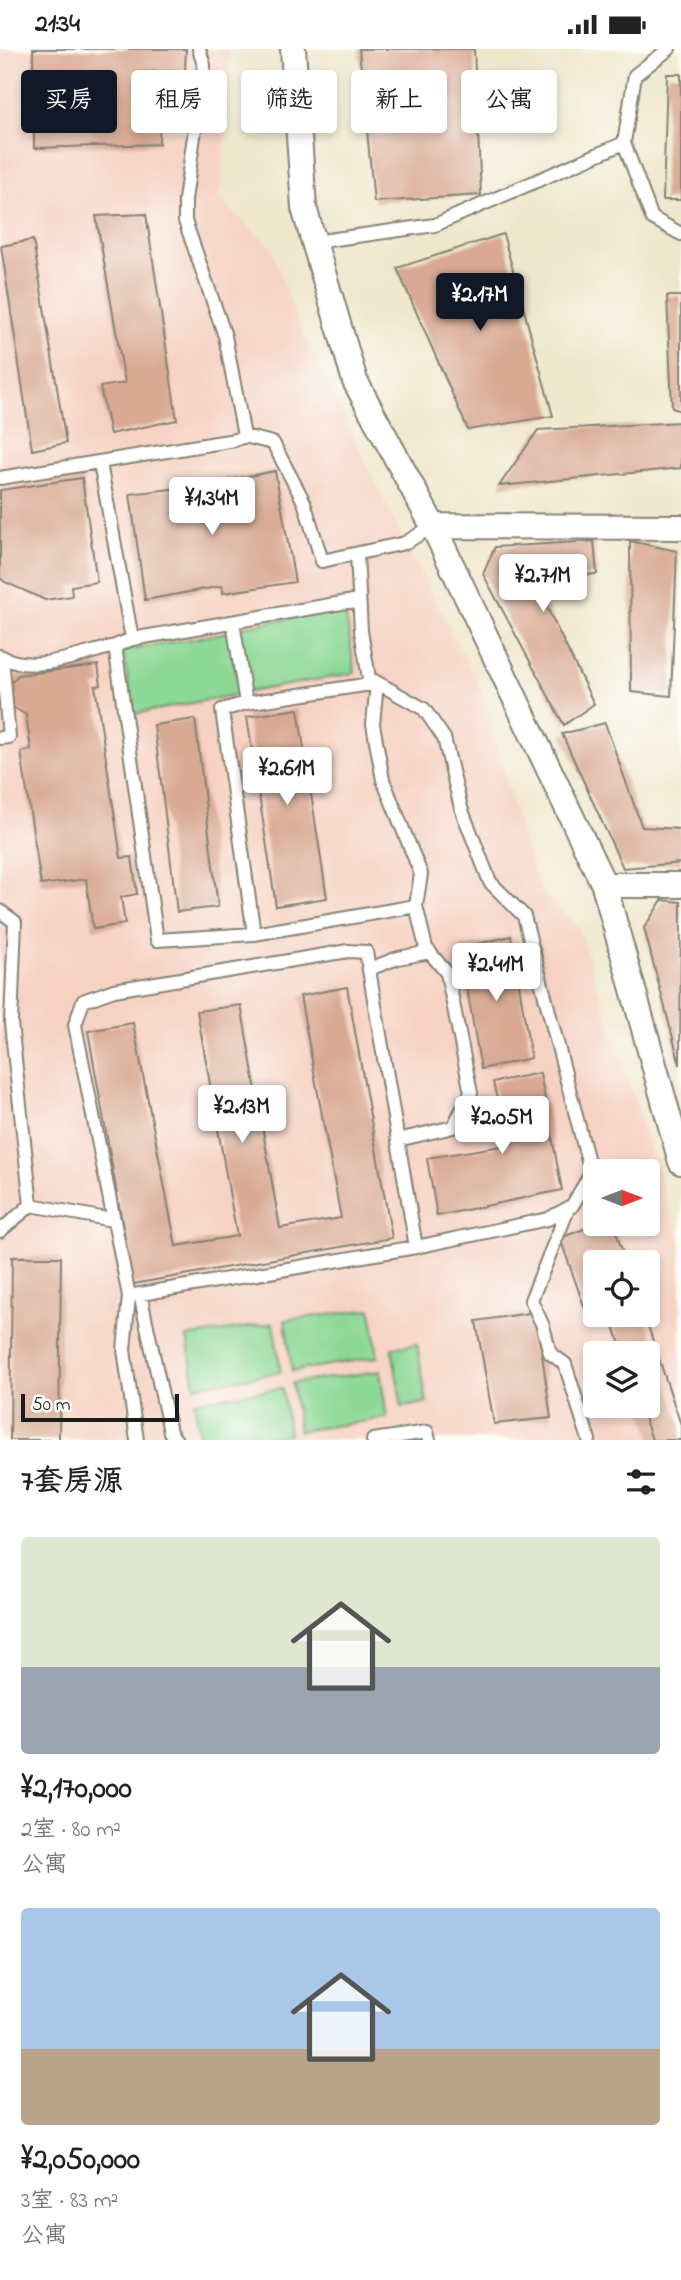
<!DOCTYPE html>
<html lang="zh">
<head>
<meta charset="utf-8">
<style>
  body { margin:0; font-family:"Indie Flower","LXGW WenKai TC",sans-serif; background:#f2f2f2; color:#222; height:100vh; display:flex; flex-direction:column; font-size:26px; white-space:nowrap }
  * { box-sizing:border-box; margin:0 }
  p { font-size:23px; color:#767676 }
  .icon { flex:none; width:38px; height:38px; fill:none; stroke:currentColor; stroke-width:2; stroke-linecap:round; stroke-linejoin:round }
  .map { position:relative; height:1391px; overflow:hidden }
  .drawer { display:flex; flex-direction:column; background:#fff; flex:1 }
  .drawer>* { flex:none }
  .guide { position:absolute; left:21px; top:21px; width:640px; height:63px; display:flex; gap:14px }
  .needle { width:46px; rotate:90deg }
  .buttons { position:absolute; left:583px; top:1110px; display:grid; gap:14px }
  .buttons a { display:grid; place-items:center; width:77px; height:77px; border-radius:7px; background:#fff; box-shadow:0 4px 10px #0003; font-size:35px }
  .scale { position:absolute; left:21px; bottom:18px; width:158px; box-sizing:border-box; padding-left:7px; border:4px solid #1c1c1c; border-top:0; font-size:19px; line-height:24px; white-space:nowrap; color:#1c1c1c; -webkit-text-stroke:5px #fdfcf7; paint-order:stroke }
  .price { position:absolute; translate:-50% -60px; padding:0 16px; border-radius:7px; background:#fff; color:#222; font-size:23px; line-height:46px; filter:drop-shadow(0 2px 4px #0008) }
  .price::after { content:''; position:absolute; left:50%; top:42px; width:21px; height:16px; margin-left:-10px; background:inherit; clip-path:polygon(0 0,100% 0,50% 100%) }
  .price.selected { background:#111827; color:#fff }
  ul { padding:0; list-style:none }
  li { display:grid; align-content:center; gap:14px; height:371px; padding:0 21px }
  li span { display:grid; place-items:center; height:217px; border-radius:7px; color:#555 }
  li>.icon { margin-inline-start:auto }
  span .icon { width:126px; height:126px; fill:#fffc; stroke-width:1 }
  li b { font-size:30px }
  h2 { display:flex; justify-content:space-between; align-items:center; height:84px; padding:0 21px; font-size:30px }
  .chip { padding:0 24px; border-radius:7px; background:#fff; box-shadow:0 4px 10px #0003; font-size:24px; line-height:63px }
  .chip.selected { background:#111827; color:#fff }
  .status { display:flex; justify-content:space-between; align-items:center; height:49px; padding:0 35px; background:#fff; direction:ltr }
  .status svg { height:19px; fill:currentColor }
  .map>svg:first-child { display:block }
  .built { fill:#f6d2c3; fill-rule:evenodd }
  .green { fill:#8cd895; stroke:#547a58; stroke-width:2 }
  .building { fill:#d9a993 }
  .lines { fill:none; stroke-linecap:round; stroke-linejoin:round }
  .service-casing { stroke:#868274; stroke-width:16 }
  .minor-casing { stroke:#868274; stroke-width:28 }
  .service { stroke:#fff; stroke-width:12 }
  .minor { stroke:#fff; stroke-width:24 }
</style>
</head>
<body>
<div class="status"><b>21:34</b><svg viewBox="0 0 49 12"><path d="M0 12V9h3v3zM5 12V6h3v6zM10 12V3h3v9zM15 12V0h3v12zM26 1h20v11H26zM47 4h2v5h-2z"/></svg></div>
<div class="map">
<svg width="681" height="1391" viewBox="0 0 681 1391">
  <rect width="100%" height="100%" fill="#fdfcf7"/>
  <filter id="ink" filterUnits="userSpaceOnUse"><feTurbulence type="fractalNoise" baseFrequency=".0143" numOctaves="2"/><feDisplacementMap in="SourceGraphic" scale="14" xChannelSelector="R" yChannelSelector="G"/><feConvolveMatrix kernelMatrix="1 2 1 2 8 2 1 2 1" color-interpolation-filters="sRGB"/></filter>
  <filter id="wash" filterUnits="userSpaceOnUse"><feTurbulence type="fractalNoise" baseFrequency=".00686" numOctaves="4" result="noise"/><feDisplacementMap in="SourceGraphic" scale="28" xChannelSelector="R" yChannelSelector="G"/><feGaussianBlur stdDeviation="1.57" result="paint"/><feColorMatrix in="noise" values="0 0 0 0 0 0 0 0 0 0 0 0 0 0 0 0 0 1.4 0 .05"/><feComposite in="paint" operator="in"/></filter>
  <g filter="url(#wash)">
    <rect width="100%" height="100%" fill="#efe7cc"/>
    <path class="built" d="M0 0H228L230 3 227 76 219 149 272 199 297 272 405 494 482 641 520 782 541 843 579 879 681 1195V1391H0ZM595 1122H648V1174H595ZM595 1213H648V1265H595ZM595 1304H648V1356H595Z"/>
    <path class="green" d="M345 559 355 624 248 643 237 579Z
      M229 583 240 645 134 665 123 602Z
      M371 1260 378 1308 292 1322 285 1271Z
      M273 1274 281 1323 195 1337 187 1288Z
      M417 1295 427 1354 402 1358 392 1299Z
      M380 1322 387 1369 299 1382 292 1334Z
      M282 1339 289 1385 245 1391H200L194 1352Z"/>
    <g id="blocks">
      <path class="building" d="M33 0H186L185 22 140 23 141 41 160 40 159 95 34 99Z
        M359 0H474L481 146 374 153Z
        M667 25H681V151H663Z
        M146 165 177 371 110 385 100 338 125 334 96 167Z
        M503 185 553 367 468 381 397 219Z
        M33 191 66 394 32 401 1 197Z
        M667 247H681V362L672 359Z
        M681 373V419L499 437 538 381Z
        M275 422 295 533 223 544 222 537 145 551 130 445 203 436Z
        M82 429 97 533 71 537 72 547 45 551 5 533 0 529V441Z
        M594 492 597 525 533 530 594 655 564 676 483 525 495 498Z
        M630 492 677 502 671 647 631 643Z
        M98 616 101 636 95 637 121 809 132 808 137 845 121 848 125 875 93 880 86 830 41 836 21 703 31 701 26 666 13 658 11 646V634L18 626Z
        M298 660 327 849 276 857 247 668Z
        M195 670 218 858 177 863 154 676Z
        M605 674 642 778 681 780V814L623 819 562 685Z
        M662 851 681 853 680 1016 644 879Z
        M511 887 531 1009 481 1020 460 899Z
        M347 938 392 1189 133 1235 88 982 133 974 176 1197 237 1187 197 962 241 956 280 1179 341 1169 300 947Z
        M540 1024 562 1141 437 1167 427 1109 508 1096 493 1033Z
        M600 1174H613L626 1213H595V1257L585 1260 560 1189Z
        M12 1208H61L59 1391H10Z
        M536 1263 551 1369 494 1375 476 1272Z
        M610 1265H644L681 1376V1391H652L640 1356H648V1304H623Z"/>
    </g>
  </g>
  <g filter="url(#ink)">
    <use href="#blocks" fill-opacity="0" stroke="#868274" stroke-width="2"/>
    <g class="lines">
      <defs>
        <path id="service" d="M669 0 635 26 624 94 652 169 681 185
          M314 193 435 176 624 94
          M244 387 273 394 304 453 322 512 405 494 433 477
          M100 414 132 590 359 551
          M0 429 235 391 244 387 225 287 185 172V151L204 16 199 0
          M357 505 361 582 369 629 424 660 444 689 461 759 490 833 524 867 591 1124 572 1157 548 1170 416 1198 366 903 348 902 114 941 83 952 75 976 129 1247 416 1198
          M233 573 246 654 377 634 373 675 383 731 421 825 416 857 254 885 222 661 246 654
          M132 590 115 597 157 891 254 885
          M0 607C32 626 81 605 115 597
          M0 689 9 688 2 608
          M0 862 15 873 11 974 31 1156 112 1171
          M369 920 398 909 430 903
          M398 1091 453 1078 471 1044 447 924 426 899 416 857
          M569 1158 531 1251 543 1277 550 1304 565 1315 589 1391
          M0 1182 31 1156
          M140 1245 170 1383 176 1391
          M129 1247 124 1301 137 1391
          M373 1391 427 1383 429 1391"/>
        <path id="minor" d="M293 0 304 159 355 332 433 477 604 836 681 1113
          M433 477 681 478
          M604 836H681"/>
      </defs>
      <use href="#service" class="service-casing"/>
      <use href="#minor" class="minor-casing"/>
      <use href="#service" class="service"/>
      <use href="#minor" class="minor"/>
    </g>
  </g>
</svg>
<div class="buttons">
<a><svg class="needle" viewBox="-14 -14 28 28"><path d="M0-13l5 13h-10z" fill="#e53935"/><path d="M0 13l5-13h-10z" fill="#767676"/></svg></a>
<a><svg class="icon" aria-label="locate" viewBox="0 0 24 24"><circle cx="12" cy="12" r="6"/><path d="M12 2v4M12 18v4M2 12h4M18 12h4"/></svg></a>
<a><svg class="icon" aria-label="layers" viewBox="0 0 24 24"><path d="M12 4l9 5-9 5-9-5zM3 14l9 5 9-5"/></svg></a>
</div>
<div class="scale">50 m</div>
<b class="price selected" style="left:480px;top:284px">¥2.17M</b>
<b class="price" style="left:212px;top:488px">¥1.34M</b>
<b class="price" style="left:543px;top:565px">¥2.71M</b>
<b class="price" style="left:287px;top:758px">¥2.61M</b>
<b class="price" style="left:496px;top:954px">¥2.41M</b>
<b class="price" style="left:242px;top:1096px">¥2.13M</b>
<b class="price" style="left:502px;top:1107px">¥2.05M</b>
<div class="guide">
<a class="chip selected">买房</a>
<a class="chip">租房</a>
<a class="chip">筛选</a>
<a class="chip">新上</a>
<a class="chip">公寓</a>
</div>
</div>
<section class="drawer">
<h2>7套房源<svg class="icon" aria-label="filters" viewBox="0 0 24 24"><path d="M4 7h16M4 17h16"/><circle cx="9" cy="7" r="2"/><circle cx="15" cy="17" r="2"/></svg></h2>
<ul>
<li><span style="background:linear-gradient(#dfe7d0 60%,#9aa5b1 0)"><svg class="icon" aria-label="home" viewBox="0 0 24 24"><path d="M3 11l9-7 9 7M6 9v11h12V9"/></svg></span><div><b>¥2,170,000</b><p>2室 · 80 m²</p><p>公寓</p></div></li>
<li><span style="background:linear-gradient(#a9c7e8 65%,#b9a48a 0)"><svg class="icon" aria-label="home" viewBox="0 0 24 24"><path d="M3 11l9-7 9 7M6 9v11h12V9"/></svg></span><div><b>¥2,050,000</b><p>3室 · 83 m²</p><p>公寓</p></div></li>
</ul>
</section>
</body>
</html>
